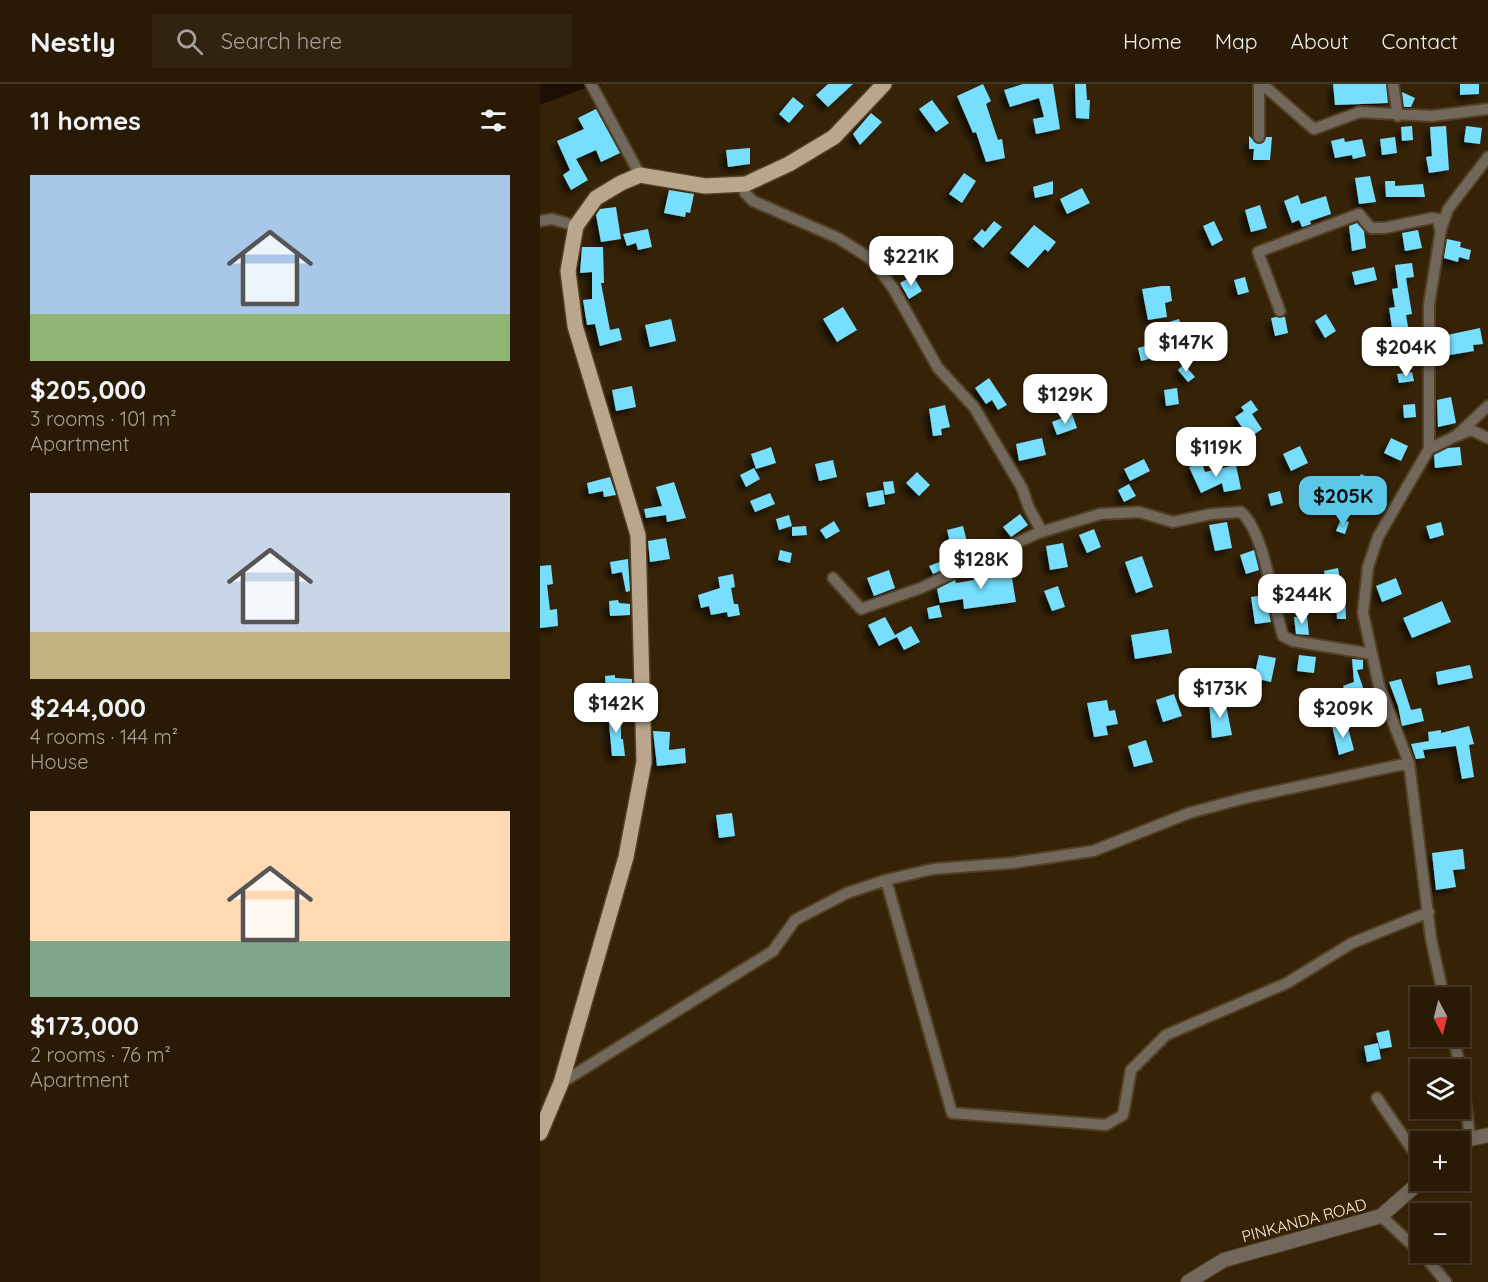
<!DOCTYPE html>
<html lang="en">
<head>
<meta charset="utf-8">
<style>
  body { margin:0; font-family:Quicksand,sans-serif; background:#30230f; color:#f1f3f6; height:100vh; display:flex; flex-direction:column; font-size:22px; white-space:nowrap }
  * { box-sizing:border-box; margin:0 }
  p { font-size:20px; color:#a5a19a }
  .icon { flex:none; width:33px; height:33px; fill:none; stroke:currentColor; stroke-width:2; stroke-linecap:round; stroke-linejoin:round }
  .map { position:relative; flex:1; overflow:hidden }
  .drawer { display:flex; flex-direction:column; background:#281a05; width:540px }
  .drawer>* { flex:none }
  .needle { width:39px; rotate:173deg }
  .controls { position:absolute; left:870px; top:903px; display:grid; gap:12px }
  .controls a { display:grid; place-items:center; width:60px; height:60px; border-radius:0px; background:#281a05; box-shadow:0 3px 9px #0003,0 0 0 2px #443827; font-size:30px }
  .price { position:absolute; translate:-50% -51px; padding:0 14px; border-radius:12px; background:#fff; color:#222; font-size:20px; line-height:39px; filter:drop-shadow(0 2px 3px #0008) }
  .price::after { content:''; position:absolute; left:50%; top:36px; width:18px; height:14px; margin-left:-9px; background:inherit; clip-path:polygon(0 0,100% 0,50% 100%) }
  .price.active { background:#5bc8e7; color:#111 }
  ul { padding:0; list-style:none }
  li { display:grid; align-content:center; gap:12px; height:318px; padding:0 30px }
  li span { display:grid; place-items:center; height:186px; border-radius:0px; color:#555 }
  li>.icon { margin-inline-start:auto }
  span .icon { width:108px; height:108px; fill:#fffc; stroke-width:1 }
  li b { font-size:26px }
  h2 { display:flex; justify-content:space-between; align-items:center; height:72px; padding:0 30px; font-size:26px }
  header { display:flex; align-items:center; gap:36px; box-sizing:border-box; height:84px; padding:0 30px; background:#281a05; border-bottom:2px solid #443827 }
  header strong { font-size:28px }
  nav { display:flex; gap:33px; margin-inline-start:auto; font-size:21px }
  .search { width:420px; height:54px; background:#30230f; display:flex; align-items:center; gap:15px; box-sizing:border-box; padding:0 21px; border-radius:0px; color:#a5a19a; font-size:22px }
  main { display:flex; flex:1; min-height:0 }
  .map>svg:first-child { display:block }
  .water { fill:#1c0e00 }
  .building { fill:#77defd; filter:url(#shadow) }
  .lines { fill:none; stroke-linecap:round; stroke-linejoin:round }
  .minor-casing { stroke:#524025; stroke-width:14 }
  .tertiary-casing { stroke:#524025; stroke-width:16 }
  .primary-casing { stroke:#524025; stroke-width:18 }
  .minor { stroke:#71675b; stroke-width:10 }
  .tertiary { stroke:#71675b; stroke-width:14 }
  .primary { stroke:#baa68d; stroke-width:15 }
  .labels { text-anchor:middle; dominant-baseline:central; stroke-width:6; stroke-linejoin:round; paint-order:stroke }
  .street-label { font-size:16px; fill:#fbefdf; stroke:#362307 }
</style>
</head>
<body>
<header>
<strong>Nestly</strong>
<div class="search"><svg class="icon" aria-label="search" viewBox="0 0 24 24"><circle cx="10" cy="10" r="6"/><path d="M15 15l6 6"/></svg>Search here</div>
<nav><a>Home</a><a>Map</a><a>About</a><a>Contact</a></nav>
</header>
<main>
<section class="drawer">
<h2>11 homes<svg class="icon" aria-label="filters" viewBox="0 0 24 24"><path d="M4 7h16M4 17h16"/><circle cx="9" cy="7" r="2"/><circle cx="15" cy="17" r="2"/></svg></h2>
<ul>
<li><span style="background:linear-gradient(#a9c7e8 75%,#8fb573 0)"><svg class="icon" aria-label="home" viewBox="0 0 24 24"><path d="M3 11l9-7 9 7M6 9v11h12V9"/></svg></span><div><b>$205,000</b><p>3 rooms · 101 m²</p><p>Apartment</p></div></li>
<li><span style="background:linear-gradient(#c9d6e8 75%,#c2b280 0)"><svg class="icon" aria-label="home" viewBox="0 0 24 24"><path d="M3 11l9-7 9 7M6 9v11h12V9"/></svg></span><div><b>$244,000</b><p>4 rooms · 144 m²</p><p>House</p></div></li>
<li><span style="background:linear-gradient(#ffd9b3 70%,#7fa58c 0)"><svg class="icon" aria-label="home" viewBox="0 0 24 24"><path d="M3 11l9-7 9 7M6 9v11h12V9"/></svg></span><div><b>$173,000</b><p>2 rooms · 76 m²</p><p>Apartment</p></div></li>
</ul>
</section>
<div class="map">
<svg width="948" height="1198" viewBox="0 0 948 1198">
  <defs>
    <filter id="shadow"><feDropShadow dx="-5" dy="5" stdDeviation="3" flood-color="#0009"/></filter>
  </defs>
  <rect width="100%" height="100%" fill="#362307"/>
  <path class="water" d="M0 0H64L45 4 0 21Z"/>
  <path class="building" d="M288 0H313L288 23 276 11Z
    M443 0 451 17 446 20 458 56 462 55 465 74 446 78 436 48 433 49 417 12Z
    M483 0H513L520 45 496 50 493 35 504 33 499 14 470 23 464 6Z
    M535 0H546L547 16H550L549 35 536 34Z
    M793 0H846L848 19 795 21Z
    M920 0H939V10L920 11Z
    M862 8 875 14 871 23H864Z
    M253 13 264 22 249 39 239 30Z
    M392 16 409 39 396 48 379 25Z
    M56 25 80 69 61 78 56 66 36 75 48 96 31 106 23 91 30 86 17 57 44 45 38 34Z
    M331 29 342 38 320 61 313 50Z
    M872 42 873 56 862 57 861 43Z
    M906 42 909 86 889 89 886 73 892 72 890 43Z
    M926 42 942 44 940 60 924 58Z
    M709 52 718 60 723 59 726 53H732L730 76H713L714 65H709Z
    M855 53 857 69 842 71 840 55Z
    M804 54 805 58 822 55 826 72 813 75 812 71 795 74 791 57Z
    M210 64V80L188 83 186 66Z
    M424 89 436 97 422 119 409 110Z
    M830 92 836 118 819 120 815 94Z
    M513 97V110L495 114 493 103Z
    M845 97H855V102L883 100 885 113H846Z
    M542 104 550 119 527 130 520 115Z
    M129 106 154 110 150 129 146 128 145 133 124 129Z
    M758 111 761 120 786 112 791 130 770 137 771 140 762 143 759 136 752 139 744 117Z
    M720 121 727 144 711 148 705 126Z
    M76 123 81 155 61 158 56 131 60 125Z
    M454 137 462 143 443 164 433 155 442 145 445 148Z
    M674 137 683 156 672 162 663 142Z
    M817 139 824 147 826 164 812 167 809 142Z
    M494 141 516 158 508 168 505 165 488 184 470 169Z
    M108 145 112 163 98 166 96 159 87 162 83 150Z
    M878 146 882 164 865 167 862 149Z
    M907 155 921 158 920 163 931 166 929 176 919 173 918 178 904 174Z
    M42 163H63L64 199H61L69 241 70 246 79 244 82 256 60 262 55 240 47 241 43 216 52 215V188L40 189Z
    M872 179 874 193 866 194 872 230 866 231 871 260 846 266 840 257 853 250 849 224 855 223 852 205 858 204 855 181Z
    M834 183 837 196 815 201 812 188Z
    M373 192 382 207 369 215 360 199Z
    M705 193 709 208 698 211 694 196Z
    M622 202H630L632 217 625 219 627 233 608 236 602 205Z
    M303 223 317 246 297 258 283 235Z
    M786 230 796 247 785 254 775 237Z
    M736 233H745L748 249 735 252 731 234Z
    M131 235 136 257 110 263 105 241Z
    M639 235 643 246 632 249 629 238Z
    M940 244 943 260 933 261 934 267 910 271 907 251Z
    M609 261 613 274 601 277 598 264Z
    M644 280 655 293 648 298 638 286Z
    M872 288 874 297 859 299 857 290Z
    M449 294 467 321 458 326 452 316 446 320 435 304Z
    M92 302 96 323 76 327 72 306Z
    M637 304 639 320 626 322 624 306Z
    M911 313 916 339 898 343 897 316Z
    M711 316 718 326 712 330 722 345 709 354 695 333 704 327 701 323Z
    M875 320 876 333 864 334 863 321Z
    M405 321 410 343 401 345 402 351 393 352 389 325Z
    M532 330 537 344 517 351 512 338Z
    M664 347 671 367 653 373 646 354Z
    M502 354 506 371 479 377 476 360Z
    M851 354 868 362 861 377 844 369Z
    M760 362 768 379 751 387 743 370Z
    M231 363 236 379 216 385 211 370Z
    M920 363 922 381 895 384 894 371 908 364Z
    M604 375 610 387 590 397 584 385Z
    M293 376 297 393 279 397 275 380Z
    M662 379 665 388 696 381 701 405 684 408 682 399 661 409 649 383Z
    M214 384 220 395 206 403 200 391Z
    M377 388 390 401 379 412 366 399Z
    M821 390 839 399 829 419 811 411Z
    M70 393 76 411 64 413 63 407 49 410 47 399Z
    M353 397 355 409 345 411 343 398Z
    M134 398 146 434 127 438 126 431 106 434 104 425 122 422 116 403Z
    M589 400 596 412 584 418 578 406Z
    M343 406 345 420 329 423 326 409Z
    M740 407 743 419 731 422 728 410Z
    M230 409 235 420 215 428 210 417Z
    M480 430 488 441 471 453 463 443Z
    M249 431 252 442 239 446 236 435Z
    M801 435 809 438 805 450 796 447Z
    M294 437 300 447 286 455 280 446Z
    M687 438 692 464 675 467 669 441Z
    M901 438 904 451 890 455 886 442Z
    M266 442 267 451 252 452V443Z
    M423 442 427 458 423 459 425 475 393 490 389 482 410 474 409 467H412L407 446Z
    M554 445 561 463 547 469 539 451Z
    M126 454 130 475 110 478 108 457Z
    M523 459 528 483 510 486 506 462Z
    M240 466 252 469 250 479 238 476Z
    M714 466 719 486 706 490 700 471Z
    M602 472 613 503 596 509 585 478Z
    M88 475 90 507 86 508 82 488 72 490 70 478Z
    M11 481 13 500 7 501 10 526 17 525 18 542 0 544V482Z
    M470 482 476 518 424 525 423 515 400 519 397 505 415 496 416 499 434 496 433 490Z
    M798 484 801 501 787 504 784 487Z
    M349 486 355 504 334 512 327 494Z
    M193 490 195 503 191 504 194 520H198L200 531 188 533 187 528 171 531 169 522 161 524 158 511 180 504 178 493Z
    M856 494 862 510 842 518 836 502Z
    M518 502 525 523 512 527 504 507Z
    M796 509H805L806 535H797Z
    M725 511 731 538 715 540 711 513Z
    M78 516 79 519 90 520V531L70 532 69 517Z
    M902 517 911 538 872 554 863 534Z
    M399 521 402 533 389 535 387 524Z
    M767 532 769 551 756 550 754 533Z
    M345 533 355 551 371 542 380 558 364 566 357 553 339 562 328 541Z
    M628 545 632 569 595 575 591 551Z
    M719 571 736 574 731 598 714 594Z
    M759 571 776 573 774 589 757 587Z
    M812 575 823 576V585L817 586 828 618 811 624 803 602 814 598Z
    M930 581 933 594 898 601 896 588Z
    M75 591V594L92 595V611H85V626H73L74 609 66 610 65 592Z
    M861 595 871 626 881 624 884 637 862 642 858 622 849 598Z
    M634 610 642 632 623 638 616 616Z
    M567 616 569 627 575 626 578 640 566 642 568 651 554 653 547 619Z
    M685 616 692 651 672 654 669 617Z
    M68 628H81V655H83L85 672H72Z
    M807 640 814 666 799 671 792 642Z
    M929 642 934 660 929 661 934 693 922 695 916 662 883 666 885 674 876 675 871 660 889 657 888 648 901 646V649Z
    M113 647 130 648 129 666 145 664 146 679 117 682Z
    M606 656 613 678 594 683 588 662Z
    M192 729 195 752 179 754 176 731Z
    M923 765 925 785 913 786 916 803 896 806 892 769Z
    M849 946 852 963 840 965 836 949Z
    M838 959 841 975 827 978 824 962Z"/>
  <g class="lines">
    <defs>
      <path id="minor" d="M51 0 100 91
        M719 0V53
        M722 0 774 45 820 28 892 32 948 25
        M853 0 858 32
        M203 100 205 109 213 117 298 154 331 175 353 204 398 284 434 323 482 404 489 424 502 448
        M0 137 12 135 36 142
        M740 227 718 168 819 130 831 144H844L892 134 898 135 900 145
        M919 351 931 346 948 354
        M889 365 916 352 948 322
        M293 494 321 525 381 504 498 449 560 430 599 428 633 438 671 430 701 428C725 449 733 521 743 552L753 557 832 570
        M346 796 412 1029 566 1041 583 1031 591 986 626 951 747 899 812 859 889 828
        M904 914 891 855 869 679 839 602 823 529 828 483 838 453 889 365V221L901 145 908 125 948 73
        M913 952 922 991 930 1055
        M21 999 233 867 255 836 307 809 346 796 393 785 472 779 553 767 649 729 705 714 869 679
        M837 1014 880 1077
        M841 1132 880 1168
        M881 1168 906 1198"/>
      <path id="tertiary" d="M920 1064 930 1055 948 1051
        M648 1198 684 1176 841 1132 882 1096"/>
      <path id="primary" d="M0 1049 21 999 86 773 104 678 98 451 35 242 28 187 36 142 56 114 81 99 100 91 165 102 206 100 249 80 294 53 344 0"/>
    </defs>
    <use href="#minor" class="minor-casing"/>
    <use href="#tertiary" class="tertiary-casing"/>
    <use href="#primary" class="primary-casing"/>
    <use href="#minor" class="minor"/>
    <use href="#tertiary" class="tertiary"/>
    <use href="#primary" class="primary"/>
  </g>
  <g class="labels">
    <g class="street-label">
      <text transform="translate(764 1136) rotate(-15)">PINKANDA ROAD</text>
    </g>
  </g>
</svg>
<div class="controls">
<a><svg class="needle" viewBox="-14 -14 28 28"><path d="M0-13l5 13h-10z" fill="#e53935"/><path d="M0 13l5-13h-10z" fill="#a5a19a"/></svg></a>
<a><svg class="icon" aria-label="layers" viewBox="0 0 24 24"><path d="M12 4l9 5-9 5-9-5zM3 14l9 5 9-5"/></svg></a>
<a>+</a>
<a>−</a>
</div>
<b class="price" style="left:371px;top:203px">$221K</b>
<b class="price" style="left:646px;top:289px">$147K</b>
<b class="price" style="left:866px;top:294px">$204K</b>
<b class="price" style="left:525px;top:341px">$129K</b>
<b class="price" style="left:676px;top:394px">$119K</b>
<b class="price active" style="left:803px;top:443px">$205K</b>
<b class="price" style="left:441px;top:506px">$128K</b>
<b class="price" style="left:762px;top:541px">$244K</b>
<b class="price" style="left:680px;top:635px">$173K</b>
<b class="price" style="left:76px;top:650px">$142K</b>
<b class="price" style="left:803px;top:655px">$209K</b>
</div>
</main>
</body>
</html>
